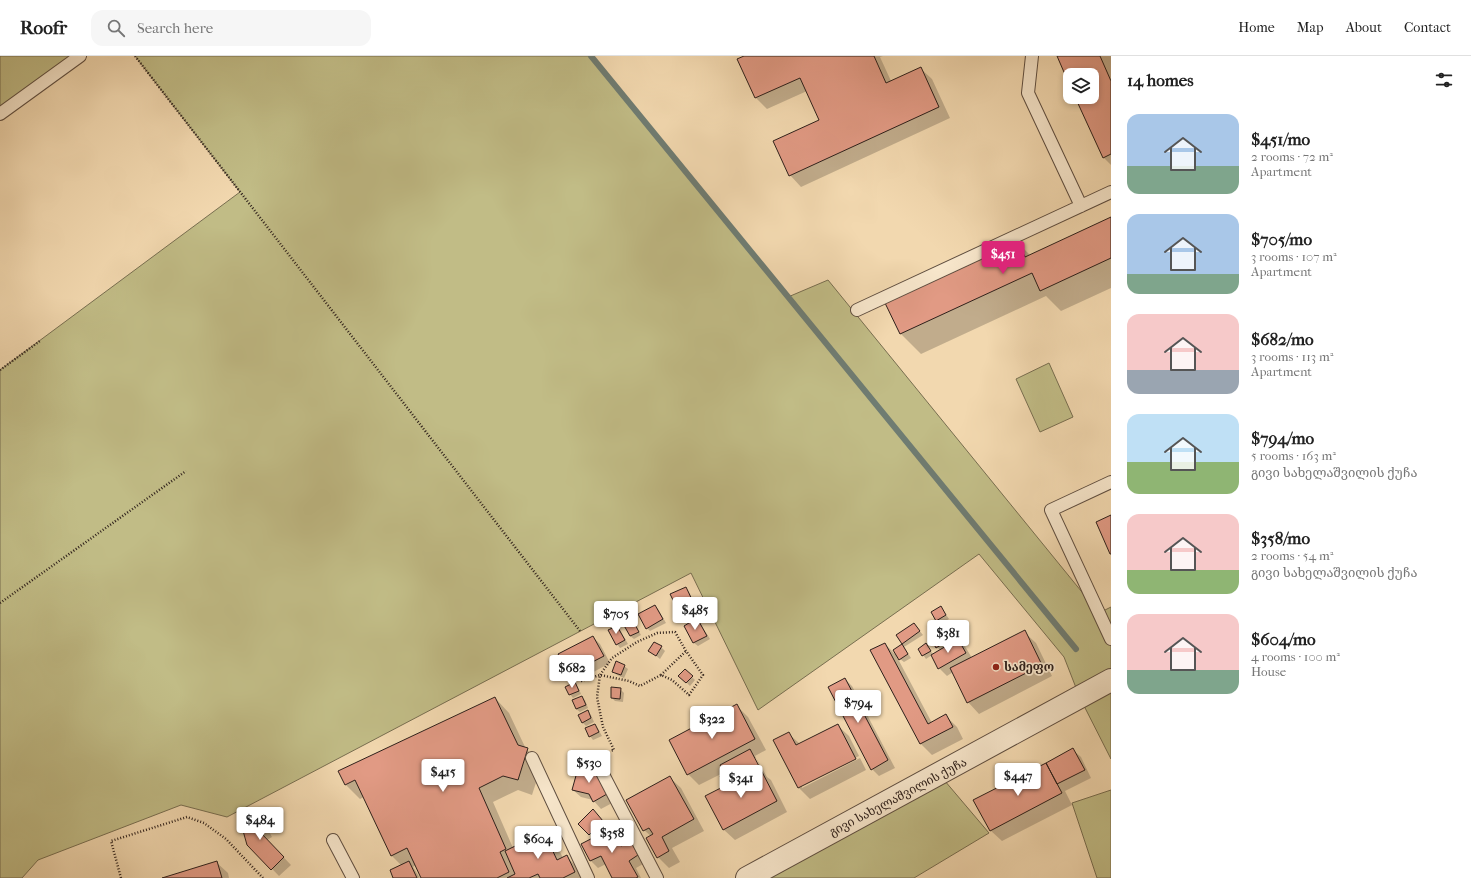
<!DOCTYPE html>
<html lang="en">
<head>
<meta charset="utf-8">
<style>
  body { margin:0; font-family:"IM FELL French Canon","Noto Serif Georgian",serif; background:#f6f6f6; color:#222; height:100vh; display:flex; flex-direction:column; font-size:15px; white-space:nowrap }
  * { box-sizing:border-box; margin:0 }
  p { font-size:13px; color:#767676 }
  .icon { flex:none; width:22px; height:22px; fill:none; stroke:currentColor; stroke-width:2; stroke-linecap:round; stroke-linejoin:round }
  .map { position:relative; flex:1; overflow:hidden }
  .details { display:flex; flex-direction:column; background:#fff; width:360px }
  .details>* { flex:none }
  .controls { position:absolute; left:1063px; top:12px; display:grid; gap:8px }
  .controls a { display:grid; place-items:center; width:36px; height:36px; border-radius:8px; background:#fff; box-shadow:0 2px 6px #0003; font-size:20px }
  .price { position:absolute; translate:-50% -34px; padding:0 9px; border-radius:4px; background:#fff; color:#222; font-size:13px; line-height:26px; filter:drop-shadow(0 1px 2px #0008) }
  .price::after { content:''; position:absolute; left:50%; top:24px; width:12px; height:9px; margin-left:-6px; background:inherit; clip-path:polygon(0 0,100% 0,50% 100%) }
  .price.selected { background:#db2777; color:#fff }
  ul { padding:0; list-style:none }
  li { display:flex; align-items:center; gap:12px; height:100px; padding:0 16px }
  li span { display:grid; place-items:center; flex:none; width:112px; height:80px; border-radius:12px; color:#555 }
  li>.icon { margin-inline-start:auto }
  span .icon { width:48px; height:48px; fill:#fffc; stroke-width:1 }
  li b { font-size:17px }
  h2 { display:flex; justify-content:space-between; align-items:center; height:48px; padding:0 16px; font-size:17px }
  header { display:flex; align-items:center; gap:24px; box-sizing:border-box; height:56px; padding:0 20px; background:#fff; border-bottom:1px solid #e0e0e0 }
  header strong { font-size:19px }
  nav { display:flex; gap:22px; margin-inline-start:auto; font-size:14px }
  .search { width:280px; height:36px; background:#f6f6f6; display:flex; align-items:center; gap:10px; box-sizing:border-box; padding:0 14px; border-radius:12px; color:#767676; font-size:15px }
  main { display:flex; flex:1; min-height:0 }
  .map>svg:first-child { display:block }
  .green { fill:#c1bc86; stroke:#786e50 }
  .shadow { fill:#0003; fill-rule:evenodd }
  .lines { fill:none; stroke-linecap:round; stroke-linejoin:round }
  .stream { stroke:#6f7c72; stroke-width:6 }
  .building { fill:#e19a84; stroke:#2e201b }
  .lane-casing { stroke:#5f4e40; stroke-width:14 }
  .street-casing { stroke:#5f4e40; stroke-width:24 }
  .path { stroke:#2e201b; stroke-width:2.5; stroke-dasharray:1 2; stroke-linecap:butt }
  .lane { stroke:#f7e6cb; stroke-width:12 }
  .street { stroke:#f7e6cb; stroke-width:22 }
  .poi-dot { fill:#8f2418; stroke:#f7e6cb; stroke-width:1.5 }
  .labels { text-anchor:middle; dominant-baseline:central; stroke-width:3.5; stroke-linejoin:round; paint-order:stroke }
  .poi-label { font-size:12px; font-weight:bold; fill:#2e201b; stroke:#f7e6cb; text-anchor:start }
  .street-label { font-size:12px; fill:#2e201b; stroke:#f7e6cb }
</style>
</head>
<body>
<header>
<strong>Roofr</strong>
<div class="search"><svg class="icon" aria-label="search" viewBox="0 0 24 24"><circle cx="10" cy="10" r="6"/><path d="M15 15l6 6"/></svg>Search here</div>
<nav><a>Home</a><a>Map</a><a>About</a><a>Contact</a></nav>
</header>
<main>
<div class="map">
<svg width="1111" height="822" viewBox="0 0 1111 822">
  <rect width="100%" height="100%" fill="#f2d8af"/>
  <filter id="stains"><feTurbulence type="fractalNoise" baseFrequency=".005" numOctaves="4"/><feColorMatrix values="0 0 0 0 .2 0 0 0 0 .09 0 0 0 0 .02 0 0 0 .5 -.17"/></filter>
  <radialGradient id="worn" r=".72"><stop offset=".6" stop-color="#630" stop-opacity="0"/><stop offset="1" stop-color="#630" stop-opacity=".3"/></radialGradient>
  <path class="green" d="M0 0H80L0 58Z
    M135 0H591L788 241 828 224 1099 557 1111 551V703L1080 642 1064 601 979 498 758 654 691 517 227 761 181 749 38 804 22 822H0V314L240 136Z
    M1049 307 1073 361 1040 376 1016 323Z
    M939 718 989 777 914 822H747Z
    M1111 734V822H1097L1072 747Z"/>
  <path class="shadow" d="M746 0H883L880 1 891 25 920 12 932 23 950 62 801 131 790 119 775 86 821 65 807 35 767 53 756 42 739 4Z
    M1058 0H1111V109L1103 101 1076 41H1092V19H1070V27Z
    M1111 162V232L1061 255 1046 240 921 298 900 277 1018 187 1030 199Z
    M686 532 689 536 697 552 683 559 680 555Z
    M655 550 658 553 666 567 650 575 647 572Z
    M941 551 949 563 940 568 932 556Z
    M631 563 634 566 641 579 634 583 630 580Z
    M697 564 700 567 710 583 698 590 694 587 685 570Z
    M914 568 923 579 904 591 911 602 904 606 897 601 932 667 946 660 957 671 963 683 932 699 921 688 872 595 885 588 896 599 894 594 903 588 897 580Z
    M617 571 620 574 628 588 620 592 617 588 610 575Z
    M953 573 960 583 958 584 966 592 972 602 1024 576 1036 587 1052 620 979 658 968 646 953 616 947 620 939 612 932 599 926 603 919 593 926 589 933 598 940 594 937 591 939 581 947 591 953 587 949 583Z
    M593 581 600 588 610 607 577 625 570 617Z
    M661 591 665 595 660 603 650 595Z
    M624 610 628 613 624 622 617 619 613 615Z
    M680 620 692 621 695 624 690 630Z
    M845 623 852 630 895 712 879 720 872 713Z
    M575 627 578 631 581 638 573 642 570 638Z
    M620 633 624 637 623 646 615 645 612 642Z
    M581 641 585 644 588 652 580 656 576 653Z
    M495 642 509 657 526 693 542 708 532 739 518 734 493 746 513 792 543 777 558 792 563 802 566 800 581 815 584 822H422L416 809 413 811 420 822H394L402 810 391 799 364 741 360 743 346 729Z
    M737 650 748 661 766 694 755 700 767 721 771 724 787 756 735 784 723 773 727 730 725 716 699 729 688 718ZM753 702H756L763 716 761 717Z
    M587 655 591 659 594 666 586 670 582 666Z
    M595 669 598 673 602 680 593 684 590 680Z
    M837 669 849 680 859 700 802 729V732L860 702 866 714 810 743 799 732 775 685 789 678 800 688Z
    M1073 694 1081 701 1091 722 1065 735 1072 749 1002 785 990 774Z
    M591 710 614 746 601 753 593 744 581 741 573 734Z
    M669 721 681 732 704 775 672 792 680 806 669 812 658 801 651 780 644 774Z
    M593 755 606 769 593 781 579 768Z
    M256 758 264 766 272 781 267 784 291 809 279 820 248 788Z
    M611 773 619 781 624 790 630 786 638 793 645 807 636 812 641 822H614L606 808 598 812 591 805 582 789Z
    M216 806 228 817 229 822H166Z"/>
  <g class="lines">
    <path class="stream" d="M591 0 1076 593"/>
  </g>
  <path class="building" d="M744 0H874L886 27 921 11 939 51 789 120 773 85 819 64 800 22 755 42 737 3Z
    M1057 0H1100L1111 25V98L1103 102 1075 41H1092V19H1070V30Z
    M1111 161V202L1040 235 1032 217 900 278 885 247 1018 186 1025 201Z
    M1111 459V498H1110L1096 466Z
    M686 531 694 548 679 556 670 538Z
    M655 549 663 563 646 573 638 558Z
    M941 550 946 559 936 565 931 556Z
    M631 561 639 576 630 580 622 566Z
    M697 562 707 580 693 587 684 570Z
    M914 567 920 575 902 588 896 579Z
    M617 570 625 584 616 589 608 574Z
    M953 572 957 579 948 584 944 577Z
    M1025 574 1042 609 967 647 950 612Z
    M593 580 604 600 569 618 558 598Z
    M939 580 944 587 936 592 932 585Z
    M958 583 966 597 938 613 931 599Z
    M654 586 662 590 656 600 648 595Z
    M885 587 928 668 946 658 953 671 920 688 870 594Z
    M926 587 931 595 922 600 918 593Z
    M902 588 908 598 899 604 893 594Z
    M616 605 625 609 621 619 612 616Z
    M685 613 693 620 686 627 678 620Z
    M845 622 888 704 871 714 828 631Z
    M575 626 579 635 569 639 565 631Z
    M611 631 621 632 620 643 611 642Z
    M582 640 586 649 576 653 572 644Z
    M495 641 518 689 528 692 518 724 503 720 479 732 506 793 500 796 509 816 497 822H421L407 792 391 800 355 724 345 729 338 715Z
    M737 648 755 683 687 719 669 684Z
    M588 654 591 662 582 667 578 659Z
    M595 668 599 676 589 681 585 672Z
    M838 668 856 703 798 732 773 684 789 676 796 689Z
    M1073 692 1085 714 1057 728 1046 707Z
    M750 693 760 712 725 730 720 720 725 718 720 709Z
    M1046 707 1062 737 990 775 973 744Z
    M592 709 607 738 593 746 589 738 572 734 577 716Z
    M760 712 777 745 723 774 705 740Z
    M670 720 694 763 662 781 669 795 657 802 646 782 653 778 649 772 643 775 626 744Z
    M593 753 603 765 589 779 578 768Z
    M256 757 266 773 260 776 284 801 271 814 247 789 240 764Z
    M612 772 621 790 631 785 638 799 629 805 638 821 636 822H612L601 800 590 805 581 788Z
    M544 776 557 804 567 799 575 816 563 822H540L538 818 529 822H507L515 818 505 795Z
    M217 805 222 822H162Z
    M409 805 417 822H393L390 814Z"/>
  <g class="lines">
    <defs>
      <path id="lane" d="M1032 0 1028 37 1081 150
        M0 58 80 0
        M857 254 1111 136
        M1111 426 1051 454 1111 583
        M594 701 657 822
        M532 702 588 822
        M333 784 353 822"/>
      <path id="street" d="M747 822 1111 624"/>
    </defs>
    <use href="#lane" class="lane-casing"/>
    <use href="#street" class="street-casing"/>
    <path class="path" d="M135 0 580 575
      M0 314 40 285
      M0 547 186 415
      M661 619 686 595
      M581 625 600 619 629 625 640 630 661 619 672 624 689 639 703 619 686 595 675 576 657 577 637 586 612 602 600 619 597 641 603 671 614 694 610 695
      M121 822 111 785 187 761 204 767 226 783 263 822"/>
    <use href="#lane" class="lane"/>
    <use href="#street" class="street"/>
  </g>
  <circle class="poi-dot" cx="996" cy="611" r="4"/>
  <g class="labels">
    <g class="poi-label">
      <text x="1004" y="611">სამეფო</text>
    </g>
    <g class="street-label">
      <text transform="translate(898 741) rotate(-28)">გივი სახელაშვილის ქუჩა</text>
    </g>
  </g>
  <rect width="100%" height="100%" filter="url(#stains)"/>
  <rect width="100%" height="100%" fill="url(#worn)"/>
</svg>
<div class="controls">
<a><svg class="icon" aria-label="layers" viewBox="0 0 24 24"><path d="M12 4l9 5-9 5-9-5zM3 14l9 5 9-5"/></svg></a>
</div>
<b class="price selected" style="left:1003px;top:219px">$451</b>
<b class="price" style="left:695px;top:575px">$485</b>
<b class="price" style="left:616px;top:579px">$705</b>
<b class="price" style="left:948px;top:598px">$381</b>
<b class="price" style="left:572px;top:633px">$682</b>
<b class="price" style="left:858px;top:668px">$794</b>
<b class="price" style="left:712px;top:684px">$322</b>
<b class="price" style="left:589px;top:728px">$530</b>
<b class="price" style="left:443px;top:737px">$415</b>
<b class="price" style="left:1018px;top:741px">$447</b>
<b class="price" style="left:741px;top:743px">$341</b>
<b class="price" style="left:260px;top:785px">$484</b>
<b class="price" style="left:612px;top:798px">$358</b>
<b class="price" style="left:538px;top:804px">$604</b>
</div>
<section class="details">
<h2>14 homes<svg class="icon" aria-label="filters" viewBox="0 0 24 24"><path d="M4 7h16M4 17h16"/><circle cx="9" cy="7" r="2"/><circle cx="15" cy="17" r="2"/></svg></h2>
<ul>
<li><span style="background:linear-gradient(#a9c7e8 65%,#7fa58c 0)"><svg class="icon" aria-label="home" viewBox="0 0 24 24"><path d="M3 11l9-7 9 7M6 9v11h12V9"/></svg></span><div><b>$451/mo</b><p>2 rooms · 72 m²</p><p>Apartment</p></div></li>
<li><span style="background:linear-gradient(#a9c7e8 75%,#7fa58c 0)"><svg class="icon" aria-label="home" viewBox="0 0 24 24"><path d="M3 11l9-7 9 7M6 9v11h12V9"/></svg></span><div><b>$705/mo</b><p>3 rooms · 107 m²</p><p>Apartment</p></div></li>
<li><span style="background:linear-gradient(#f6c9c9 70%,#9aa5b1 0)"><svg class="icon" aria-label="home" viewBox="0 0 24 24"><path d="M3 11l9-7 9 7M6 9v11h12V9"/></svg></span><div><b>$682/mo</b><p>3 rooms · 113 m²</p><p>Apartment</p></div></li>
<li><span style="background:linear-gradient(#bfe0f5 60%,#8fb573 0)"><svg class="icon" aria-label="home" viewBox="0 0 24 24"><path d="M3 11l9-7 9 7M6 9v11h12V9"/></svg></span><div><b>$794/mo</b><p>5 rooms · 163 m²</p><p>გივი სახელაშვილის ქუჩა</p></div></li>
<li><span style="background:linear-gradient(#f6c9c9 70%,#8fb573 0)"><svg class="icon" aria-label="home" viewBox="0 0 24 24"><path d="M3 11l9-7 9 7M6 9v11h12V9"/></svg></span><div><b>$358/mo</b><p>2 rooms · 54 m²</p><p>გივი სახელაშვილის ქუჩა</p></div></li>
<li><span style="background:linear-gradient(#f6c9c9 70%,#7fa58c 0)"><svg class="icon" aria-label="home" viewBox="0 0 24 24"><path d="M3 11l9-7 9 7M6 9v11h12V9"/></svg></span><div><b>$604/mo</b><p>4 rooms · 100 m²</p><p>House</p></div></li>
</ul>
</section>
</main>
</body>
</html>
